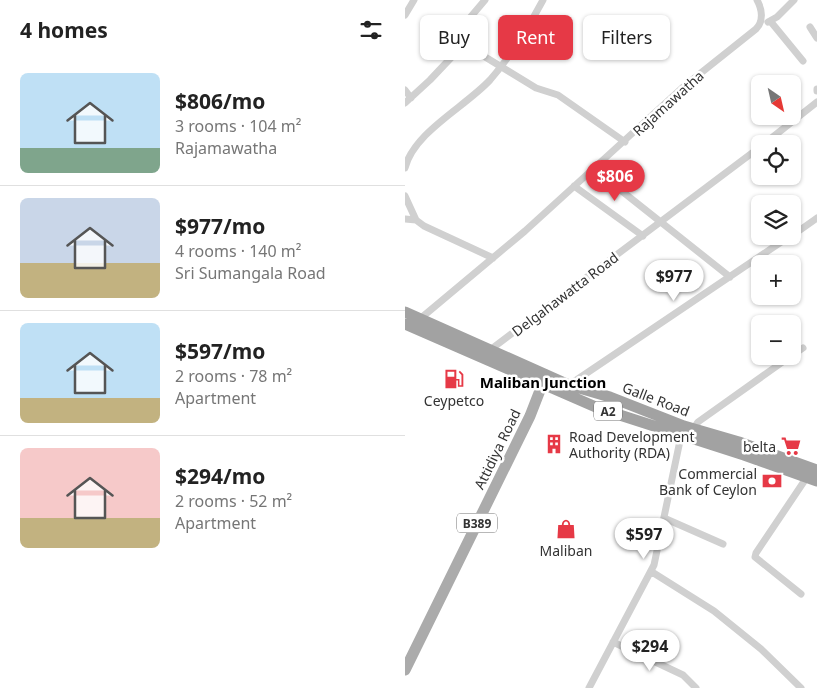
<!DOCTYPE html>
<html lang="en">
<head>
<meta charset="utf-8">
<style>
  body { margin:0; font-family:"Noto Sans",sans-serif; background:#f6f6f6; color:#222; height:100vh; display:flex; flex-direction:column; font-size:19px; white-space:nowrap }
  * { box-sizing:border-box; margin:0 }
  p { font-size:16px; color:#767676 }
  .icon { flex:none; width:28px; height:28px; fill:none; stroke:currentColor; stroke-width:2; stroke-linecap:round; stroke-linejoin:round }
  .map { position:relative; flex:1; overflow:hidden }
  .side { display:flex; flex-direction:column; background:#fff; width:405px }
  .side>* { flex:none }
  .hud { position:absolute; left:15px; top:15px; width:321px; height:45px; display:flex; gap:10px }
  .needle { width:32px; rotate:146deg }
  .buttons { position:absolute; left:346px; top:75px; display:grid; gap:10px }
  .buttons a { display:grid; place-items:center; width:50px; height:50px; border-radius:8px; background:#fff; box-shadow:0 1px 4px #0004; font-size:25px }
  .price { position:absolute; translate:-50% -42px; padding:0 11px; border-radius:18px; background:#fff; color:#222; font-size:16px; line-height:32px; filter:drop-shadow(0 1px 2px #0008) }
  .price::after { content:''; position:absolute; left:50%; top:30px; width:15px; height:11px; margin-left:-8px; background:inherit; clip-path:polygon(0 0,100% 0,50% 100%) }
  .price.selected { background:#e63946; color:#fff }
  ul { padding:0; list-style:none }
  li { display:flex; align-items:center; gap:15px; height:125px; padding:0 20px }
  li+li { border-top:1px solid #e0e0e0 }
  li span { display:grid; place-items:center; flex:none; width:140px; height:100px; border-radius:8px; color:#555 }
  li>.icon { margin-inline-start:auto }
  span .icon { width:60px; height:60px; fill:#fffc; stroke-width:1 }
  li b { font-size:21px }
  h2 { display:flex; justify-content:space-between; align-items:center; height:60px; padding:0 20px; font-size:21px }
  .tag { padding:0 18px; border-radius:8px; background:#fff; box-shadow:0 1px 4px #0004; font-size:18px; line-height:45px }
  .tag.selected { background:#e63946; color:#fff }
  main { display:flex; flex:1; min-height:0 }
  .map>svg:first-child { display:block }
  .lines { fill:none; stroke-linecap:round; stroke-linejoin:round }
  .minor { stroke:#d0d0d0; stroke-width:7 }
  .primary { stroke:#ababab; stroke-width:11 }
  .trunk { stroke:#a2a2a2; stroke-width:11 }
  .labels { text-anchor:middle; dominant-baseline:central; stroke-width:5; stroke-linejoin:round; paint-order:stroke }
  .shield { fill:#fff; stroke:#707070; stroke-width:1 }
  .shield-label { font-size:12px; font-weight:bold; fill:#333 }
  .street-label { font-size:14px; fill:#333; stroke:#fff }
  .poi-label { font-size:14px; fill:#333; stroke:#fff }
  .neighbourhood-label { font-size:15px; font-weight:bold; fill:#000; stroke:#fff }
</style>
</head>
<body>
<main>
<section class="side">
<h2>4 homes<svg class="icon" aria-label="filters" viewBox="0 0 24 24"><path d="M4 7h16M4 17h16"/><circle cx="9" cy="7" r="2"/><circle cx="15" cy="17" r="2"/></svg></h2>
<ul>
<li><span style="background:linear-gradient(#bfe0f5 75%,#7fa58c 0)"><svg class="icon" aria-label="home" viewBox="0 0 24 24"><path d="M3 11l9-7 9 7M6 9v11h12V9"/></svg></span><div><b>$806/mo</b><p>3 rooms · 104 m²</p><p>Rajamawatha</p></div></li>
<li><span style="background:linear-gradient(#c9d6e8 65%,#c2b280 0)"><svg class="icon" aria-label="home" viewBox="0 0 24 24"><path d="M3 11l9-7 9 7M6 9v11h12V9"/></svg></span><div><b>$977/mo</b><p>4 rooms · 140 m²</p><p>Sri Sumangala Road</p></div></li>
<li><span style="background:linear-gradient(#bfe0f5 75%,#c2b280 0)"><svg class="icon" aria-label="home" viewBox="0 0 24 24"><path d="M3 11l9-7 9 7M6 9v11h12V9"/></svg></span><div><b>$597/mo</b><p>2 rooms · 78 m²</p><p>Apartment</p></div></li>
<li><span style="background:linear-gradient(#f6c9c9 70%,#c2b280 0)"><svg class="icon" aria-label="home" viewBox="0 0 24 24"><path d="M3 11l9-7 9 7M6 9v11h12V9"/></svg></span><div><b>$294/mo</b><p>2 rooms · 52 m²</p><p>Apartment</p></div></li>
</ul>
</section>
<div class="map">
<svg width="412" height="688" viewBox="0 0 412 688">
  <rect width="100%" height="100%" fill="#fff"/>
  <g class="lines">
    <path class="minor" d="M80 0 52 33V37L72 52 131 88 153 95 220 142
      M0 15 9 0
      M363 22 372 17 389 0
      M366 22 398 61
      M405 27 412 38
      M412 89V91
      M0 90 6 98
      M0 103 25 80 59 44
      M359 144 412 102
      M0 168C9 132 60 107 85 80 106 56 123 28 138 0
      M189 169 325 277
      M169 186 238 236
      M0 196 11 220 19 226 88 258
      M0 219 11 220
      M388 235 412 218
      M16 318 120 231 277 88 351 29C359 21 357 9 352 0
      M85 350 355 147
      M388 355 398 348
      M164 385 385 236
      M287 431 293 422 386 356
      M259 518 318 544
      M247 572 309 611 356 649 396 688
      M396 594 350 557 351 553 402 477
      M208 642 278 675 291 688
      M184 688 249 565 277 431"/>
    <path class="primary" d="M0 670 125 416 141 375"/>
    <path class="trunk" d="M0 312 164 385 205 397 279 426 334 442 412 470
      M0 324 193 408 339 455 412 481"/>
  </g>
  <defs>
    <symbol id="fuel-bare" viewBox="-9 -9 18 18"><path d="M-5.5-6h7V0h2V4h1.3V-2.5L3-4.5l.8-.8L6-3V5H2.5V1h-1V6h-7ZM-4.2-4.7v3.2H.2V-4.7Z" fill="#e63946" stroke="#fff" stroke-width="2.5" paint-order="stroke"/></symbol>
    <symbol id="building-bare" viewBox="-9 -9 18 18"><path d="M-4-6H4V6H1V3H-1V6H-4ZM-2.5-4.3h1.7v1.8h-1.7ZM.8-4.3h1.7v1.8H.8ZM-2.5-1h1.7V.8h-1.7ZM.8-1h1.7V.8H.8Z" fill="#e63946" stroke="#fff" stroke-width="2.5" paint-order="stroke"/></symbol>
    <symbol id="supermarket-bare" viewBox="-9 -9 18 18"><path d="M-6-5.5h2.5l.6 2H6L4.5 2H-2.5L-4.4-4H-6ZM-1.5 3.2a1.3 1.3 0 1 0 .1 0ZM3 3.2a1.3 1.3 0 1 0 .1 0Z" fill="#e63946" stroke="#fff" stroke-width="2.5" paint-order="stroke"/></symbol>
    <symbol id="bank-bare" viewBox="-9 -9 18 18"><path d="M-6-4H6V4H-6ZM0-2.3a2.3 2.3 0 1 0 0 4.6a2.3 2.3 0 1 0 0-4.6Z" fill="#e63946" stroke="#fff" stroke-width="2.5" paint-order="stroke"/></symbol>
    <symbol id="shop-bare" viewBox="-9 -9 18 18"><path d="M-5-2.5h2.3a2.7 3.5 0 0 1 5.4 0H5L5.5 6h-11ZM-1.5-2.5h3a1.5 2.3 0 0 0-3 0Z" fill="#e63946" stroke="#fff" stroke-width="2.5" paint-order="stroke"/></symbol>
  </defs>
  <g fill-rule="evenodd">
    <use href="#fuel-bare" x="35" y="365" width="28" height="28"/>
    <use href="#building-bare" x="135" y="430" width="28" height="28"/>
    <use href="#supermarket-bare" x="372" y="432" width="28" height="28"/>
    <use href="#bank-bare" x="353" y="467" width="28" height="28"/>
    <use href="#shop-bare" x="147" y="515" width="28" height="28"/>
  </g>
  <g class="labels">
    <g class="shield">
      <rect x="189" y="401.5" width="28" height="19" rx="4"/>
      <rect x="52" y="513.5" width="40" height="19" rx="4"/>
    </g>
    <g class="shield-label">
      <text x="203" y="411">A2</text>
      <text x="72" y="523">B389</text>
    </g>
    <g class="street-label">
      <text transform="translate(263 103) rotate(-42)">Rajamawatha</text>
      <text transform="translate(160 294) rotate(-37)">Delgahawatta Road</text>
      <text transform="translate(251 399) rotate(21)">Galle Road</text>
      <text transform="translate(92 449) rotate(-64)">Attidiya Road</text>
    </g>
    <g class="poi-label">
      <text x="49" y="400">Ceypetco</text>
      <text x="164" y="436" text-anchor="start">Road Development<tspan x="164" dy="16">Authority (RDA)</tspan></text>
      <text x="371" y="446" text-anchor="end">belta</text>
      <text x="352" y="473" text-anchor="end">Commercial<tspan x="352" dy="16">Bank of Ceylon</tspan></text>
      <text x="161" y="550">Maliban</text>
    </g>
    <g class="neighbourhood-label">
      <text x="138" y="382">Maliban Junction</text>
    </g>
  </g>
</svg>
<div class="buttons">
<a><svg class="needle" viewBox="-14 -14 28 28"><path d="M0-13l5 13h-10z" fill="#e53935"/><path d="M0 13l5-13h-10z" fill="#767676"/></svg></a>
<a><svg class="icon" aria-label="locate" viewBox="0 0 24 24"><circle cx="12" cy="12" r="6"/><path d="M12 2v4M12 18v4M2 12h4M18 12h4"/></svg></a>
<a><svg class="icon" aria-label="layers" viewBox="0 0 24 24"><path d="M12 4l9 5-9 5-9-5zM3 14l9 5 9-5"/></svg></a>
<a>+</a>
<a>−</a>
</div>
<b class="price selected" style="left:210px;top:202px">$806</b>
<b class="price" style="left:269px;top:302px">$977</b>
<b class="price" style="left:239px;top:560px">$597</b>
<b class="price" style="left:245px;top:672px">$294</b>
<div class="hud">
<a class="tag">Buy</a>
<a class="tag selected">Rent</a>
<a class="tag">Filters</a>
</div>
</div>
</main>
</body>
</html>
